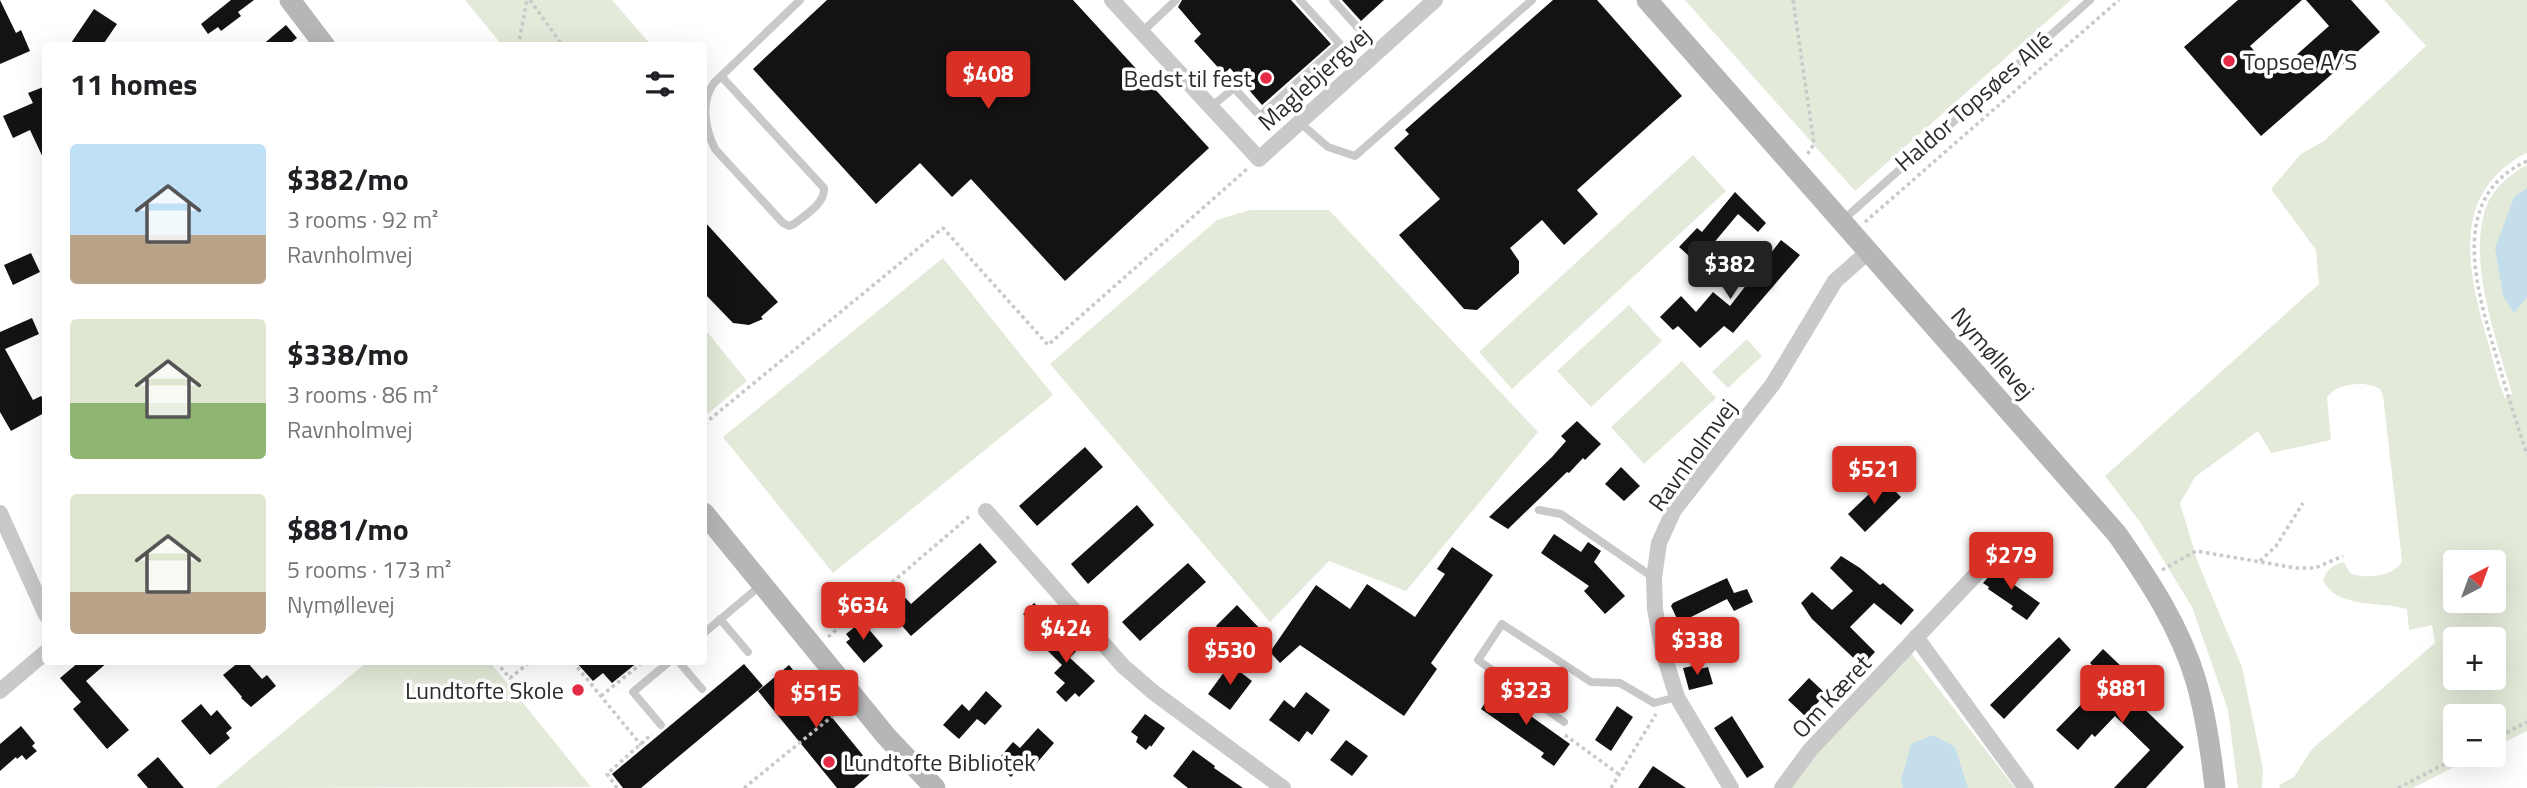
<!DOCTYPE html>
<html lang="en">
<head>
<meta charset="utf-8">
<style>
  body { margin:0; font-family:"Titillium Web",sans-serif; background:#f2f2f2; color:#202124; height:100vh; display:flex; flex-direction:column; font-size:26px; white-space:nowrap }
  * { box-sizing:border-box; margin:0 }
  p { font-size:23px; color:#757577 }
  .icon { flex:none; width:38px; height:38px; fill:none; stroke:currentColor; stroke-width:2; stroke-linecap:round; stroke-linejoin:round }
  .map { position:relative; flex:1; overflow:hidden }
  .sheet { position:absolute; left:42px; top:42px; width:665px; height:623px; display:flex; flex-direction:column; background:#fff; border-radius:7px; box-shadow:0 7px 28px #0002 }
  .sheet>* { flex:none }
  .needle { width:46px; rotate:41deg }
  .fabs { position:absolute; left:2443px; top:550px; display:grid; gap:14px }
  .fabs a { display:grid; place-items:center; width:63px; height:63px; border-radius:7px; background:#fff; box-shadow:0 7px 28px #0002; font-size:35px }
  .price { position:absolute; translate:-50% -60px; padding:0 16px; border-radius:7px; background:#d93025; color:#fff; font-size:23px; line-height:46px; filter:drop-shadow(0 2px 4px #0008) }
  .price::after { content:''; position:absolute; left:50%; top:42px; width:21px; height:16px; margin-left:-10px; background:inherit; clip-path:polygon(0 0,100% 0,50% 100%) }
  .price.current { background:#222; color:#fff }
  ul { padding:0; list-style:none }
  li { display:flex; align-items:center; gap:21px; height:175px; padding:0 28px }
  li span { display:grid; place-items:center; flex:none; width:196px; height:140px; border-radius:7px; color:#555 }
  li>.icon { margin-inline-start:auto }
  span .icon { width:84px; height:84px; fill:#fffc; stroke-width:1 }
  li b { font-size:30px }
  h2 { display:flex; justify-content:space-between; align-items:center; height:84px; padding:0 28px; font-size:30px }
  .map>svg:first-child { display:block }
  .green { fill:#e3ead9; fill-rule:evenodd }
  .water { fill:#c4deeb }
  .building { fill:#131313 }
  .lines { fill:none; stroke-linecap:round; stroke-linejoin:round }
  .path { stroke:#c9c9c9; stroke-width:3.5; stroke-dasharray:3.5 3.5; stroke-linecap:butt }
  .lane { stroke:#c9c9c9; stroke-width:8 }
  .street { stroke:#c9c9c9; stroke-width:16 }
  .secondary { stroke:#b6b6b6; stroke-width:21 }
  .poi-dot { fill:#e62b47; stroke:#fff; stroke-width:2.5 }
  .labels { text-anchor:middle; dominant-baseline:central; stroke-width:7; stroke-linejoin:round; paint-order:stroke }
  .poi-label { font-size:24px; fill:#2c2c2c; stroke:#fff; text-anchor:start }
  .street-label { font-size:24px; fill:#2c2c2c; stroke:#fff }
</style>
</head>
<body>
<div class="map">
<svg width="2527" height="788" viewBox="0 0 2527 788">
  <rect width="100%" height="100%" fill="#fff"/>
  <path class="green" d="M465 0H612L651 45H502Z
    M1685 0H2071L1855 191Z
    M2384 0H2527V153C2518 156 2512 162 2505 167 2451 210 2472 286 2488 342 2493 361 2498 381 2505 398L2512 394C2497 341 2467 262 2486 207 2493 188 2510 174 2527 165V731L2494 747V716H2455V754H2480L2413 788H2280L2279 785 2294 777 2312 749 2435 643 2432 625 2409 630 2407 609C2381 601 2336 609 2323 580 2327 569 2333 565 2344 562L2350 573C2363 580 2396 576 2402 561L2383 396 2380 389C2367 380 2334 383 2327 398L2331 440 2271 453 2258 431 2195 477 2180 503 2198 563 2242 667 2263 769 2262 788H2238L2228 710 2192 607 2140 522 2105 476 2319 284 2316 250 2271 189 2301 154 2324 141 2426 46ZM2455 562H2494V600H2455ZM2455 639H2494V677H2455Z
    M1693 155 1726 191 1512 389 1479 352Z
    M1250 210H1329L1538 432 1406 591 1329 561 1270 622 1050 364 1217 220Z
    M943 258 1053 395 833 573 723 437Z
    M1629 305 1662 341 1591 407 1557 371Z
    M704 328 747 381 704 417Z
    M1747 339 1762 356 1728 388 1712 372Z
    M1682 361 1716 398 1644 464 1611 427Z
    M1911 653 2015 788H1791L1822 747Z
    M367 662H490L591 787 216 788Z"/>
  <path class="water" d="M2527 188V297L2514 313 2503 296 2495 248 2514 197Z
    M1933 735 1955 747 1968 788H1903L1901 781 1911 744Z"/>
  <path class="building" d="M0 0 16 33 21 30 30 51 0 64Z
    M231 0H254L238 12 241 16 221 31 218 27 208 34 201 24Z
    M827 0H1073L1209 148 1065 281 971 179 952 197 920 163 876 204 753 69Z
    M1182 0H1291L1331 44 1262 105 1230 68 1224 74 1194 41 1201 34 1178 7Z
    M1342 0H1384L1361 21Z
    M1553 0H1597L1682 96 1577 190 1598 214 1564 245 1542 220 1510 248 1519 261V273L1477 310 1464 309 1399 235 1440 199 1394 148 1409 134 1405 130Z
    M2238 0H2302L2250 46 2275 74 2329 26 2306 0H2351L2380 32 2261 136 2184 47Z
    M94 9 117 24 102 46H69Z
    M286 25 297 38 287 46H261Z
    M46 86V164L30 130 13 138 3 116 33 103 28 93Z
    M1735 192 1766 223 1758 232 1738 214 1697 263 1679 247 1697 228 1702 232Z
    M704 221 778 302 761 317 763 319 749 325 733 323 704 293Z
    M1781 240 1800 255 1733 333 1724 326 1700 348 1678 326 1673 330 1660 317 1681 296 1696 312 1713 292 1730 306Z
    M31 253 40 272 13 285 4 265Z
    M32 318 39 334 5 349 33 400 41 396 46 403V412L11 431 0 412V332Z
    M1577 421 1601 444 1585 460 1583 458 1569 473 1567 472 1508 529 1489 517 1552 457 1566 441 1561 436Z
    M1085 447 1103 467 1037 526 1019 506Z
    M1621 467 1640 486 1624 501 1605 484Z
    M1884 480 1901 497 1865 532 1848 514Z
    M1137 505 1154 525 1088 584 1071 564Z
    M1554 534 1581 552 1588 542 1601 551 1594 562 1625 596 1605 614 1584 591 1589 586 1541 553Z
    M980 543 997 562 911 636 882 603 898 590 911 604Z
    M1452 547 1493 575 1431 663 1437 669 1404 716 1300 645 1280 663 1270 652 1316 585 1350 609 1367 584 1415 617 1445 574 1437 569Z
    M1841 556 1860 568 1880 585 1883 583 1914 610 1901 625 1874 603 1850 627 1875 652 1862 666 1812 619 1801 603 1812 592 1832 610 1853 591 1830 568Z
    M1997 560 2009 568 2003 577 2040 603 2027 620 2011 609 2013 606 1988 589 1989 587 1983 583 1990 575Z
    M1188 563 1206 582 1140 641 1122 622Z
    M1727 578 1734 593 1747 589 1753 602 1734 611 1727 599 1679 623 1671 606 1673 603Z
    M1034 603 1047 615 1036 627 1023 614Z
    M1237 605 1267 636 1256 646 1247 636 1236 647 1216 626Z
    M862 621 883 646 864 663 846 642 850 639 846 634Z
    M1052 625 1077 650 1070 658 1095 681 1079 697 1075 693 1066 702 1056 692 1065 683 1054 673 1062 665 1037 640Z
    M2059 637 2071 650 2004 719 1990 705Z
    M2103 649 2123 668 2113 679 2184 747 2146 788H2114L2150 750 2115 716 2095 737 2092 734 2078 750 2056 730 2106 679 2090 663Z
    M79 662H108L86 681 129 730 107 749 73 709 81 702 60 678Z
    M239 662H247L262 679 267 675 276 686 251 707 241 698 242 697 223 675Z
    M576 662H638L612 683 603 673 593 681Z
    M744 664 763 686 641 788H623L612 774Z
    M1230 664 1252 681 1230 710 1208 694Z
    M789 665 875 770 854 788H837L758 691Z
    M1697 665 1699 669 1708 667 1713 684 1689 690 1683 668Z
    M1809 678 1826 694 1805 716 1788 700Z
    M1494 690 1570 744 1554 766 1541 757 1544 753 1481 709Z
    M986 691 1002 706 985 725 977 719 959 739 943 725 962 704 969 711Z
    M1306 692 1330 710 1312 735 1307 731 1299 742 1269 720 1284 700 1294 708Z
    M201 704 211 716 217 710 232 728 226 733 230 738 210 755 181 721Z
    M1617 706 1633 717 1611 751 1595 740Z
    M1145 714 1165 728 1151 747 1150 745 1146 750 1136 742 1138 737 1131 732Z
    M1732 716 1764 767 1747 778 1714 728Z
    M21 726 35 743 32 746 37 751 26 760 22 755 17 759 16 757 0 771V744Z
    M1038 728 1054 743 1036 764 1028 757 1011 777 995 763 1013 742 1020 748Z
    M1346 740 1368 756 1352 776 1330 760Z
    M1193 750 1215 766 1214 768 1243 788H1188L1173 776Z
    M158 757 184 788H148L137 775Z
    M1653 766 1686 788H1638Z"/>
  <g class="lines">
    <path class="path" d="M530 0 563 46
      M1793 0 1814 144 1807 155
      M518 46 527 0
      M2527 161C2448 197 2476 287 2495 352 2505 386 2516 421 2527 455
      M1865 222 2119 0
      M704 424 943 228 1048 345 1247 169
      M2260 561 2276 546 2303 503
      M2162 570 2196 551 2296 568H2315L2343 556
      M828 637 971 515
      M496 662 510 678 530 662
      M573 662 641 745
      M601 696 643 662
      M1565 735 1620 775
      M2494 739 2527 722
      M617 788 607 774 652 734
      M744 788 840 710
      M1611 788 1656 714
      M2398 788 2464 754"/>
    <path class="lane" d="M1333 0 1379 51
      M1142 32 1176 0
      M721 76 824 188C825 204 805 215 794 224L789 226 783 223 715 149C705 129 700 102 714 83L800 0
      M1211 107 1234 88 1260 116 1340 44 1300 0
      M1299 122 1328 147 1355 156 1532 0
      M1843 220 2090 0
      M1539 510 1561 514 1654 578
      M720 619 748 652
      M704 633 760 586
      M679 662 702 689
      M1564 722 1478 660 1502 624 1591 682 1620 683 1654 703 1677 697
      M661 725 633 692 669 662"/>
    <path class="street" d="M1112 0 1259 159 1435 0
      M986 511 1123 666 1153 692 1283 788
      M0 513 46 615
      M1916 637 2026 788
      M0 691 46 652
      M1731 788 1677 697 1663 652 1655 609 1654 578 1659 543 1674 510 1773 384 1835 281 1869 251
      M1782 788 1810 750 1982 568"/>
    <path class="secondary" d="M290 0 325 46
      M1647 0 2117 534C2149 580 2180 627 2196 681 2206 716 2211 752 2215 788
      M704 513 886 736 935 788"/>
  </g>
  <g class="poi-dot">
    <circle cx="2229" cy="61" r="7"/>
    <circle cx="1266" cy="78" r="7"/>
    <circle cx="578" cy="690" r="7"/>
    <circle cx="829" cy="762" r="7"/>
  </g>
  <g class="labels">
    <g class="poi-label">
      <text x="2243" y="61">Topsoe A/S</text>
      <text x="1252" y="78" text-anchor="end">Bedst til fest</text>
      <text x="564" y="690" text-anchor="end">Lundtofte Skole</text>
      <text x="843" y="762">Lundtofte Bibliotek</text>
    </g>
    <g class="street-label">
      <text transform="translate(1314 78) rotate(-42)">Maglebjergvej</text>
      <text transform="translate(1973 101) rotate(-41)">Haldor Topsøes Allé</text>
      <text transform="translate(1993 353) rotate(49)">Nymøllevej</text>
      <text transform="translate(1692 455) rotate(-54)">Ravnholmvej</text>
      <text transform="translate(1831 696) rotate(-47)">Om Kæret</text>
    </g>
  </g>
</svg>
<div class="fabs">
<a><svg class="needle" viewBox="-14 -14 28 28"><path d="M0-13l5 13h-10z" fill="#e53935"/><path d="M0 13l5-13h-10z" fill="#757577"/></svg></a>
<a>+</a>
<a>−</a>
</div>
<b class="price" style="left:988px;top:111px">$408</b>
<b class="price current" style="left:1730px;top:301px">$382</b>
<b class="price" style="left:1874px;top:506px">$521</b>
<b class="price" style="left:2011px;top:592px">$279</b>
<b class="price" style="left:863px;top:642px">$634</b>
<b class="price" style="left:1066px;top:665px">$424</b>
<b class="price" style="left:1697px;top:677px">$338</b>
<b class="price" style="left:1230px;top:687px">$530</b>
<b class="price" style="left:2122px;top:725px">$881</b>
<b class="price" style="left:1526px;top:727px">$323</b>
<b class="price" style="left:816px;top:730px">$515</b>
<section class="sheet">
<h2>11 homes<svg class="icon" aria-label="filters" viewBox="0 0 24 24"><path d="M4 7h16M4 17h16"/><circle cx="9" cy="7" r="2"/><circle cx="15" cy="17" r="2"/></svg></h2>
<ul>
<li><span style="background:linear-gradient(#bfe0f5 65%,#b9a48a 0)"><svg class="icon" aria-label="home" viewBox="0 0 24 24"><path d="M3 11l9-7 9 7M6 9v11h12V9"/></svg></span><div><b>$382/mo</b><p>3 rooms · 92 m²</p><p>Ravnholmvej</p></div></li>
<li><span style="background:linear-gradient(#dfe7d0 60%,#8fb573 0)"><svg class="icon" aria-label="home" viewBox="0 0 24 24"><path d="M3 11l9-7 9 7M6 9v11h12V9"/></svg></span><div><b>$338/mo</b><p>3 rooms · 86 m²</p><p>Ravnholmvej</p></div></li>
<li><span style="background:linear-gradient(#dfe7d0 70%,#b9a48a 0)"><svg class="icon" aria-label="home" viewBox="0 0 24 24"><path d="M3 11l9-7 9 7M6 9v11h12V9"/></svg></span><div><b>$881/mo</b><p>5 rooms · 173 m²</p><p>Nymøllevej</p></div></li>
</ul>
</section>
</div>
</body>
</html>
